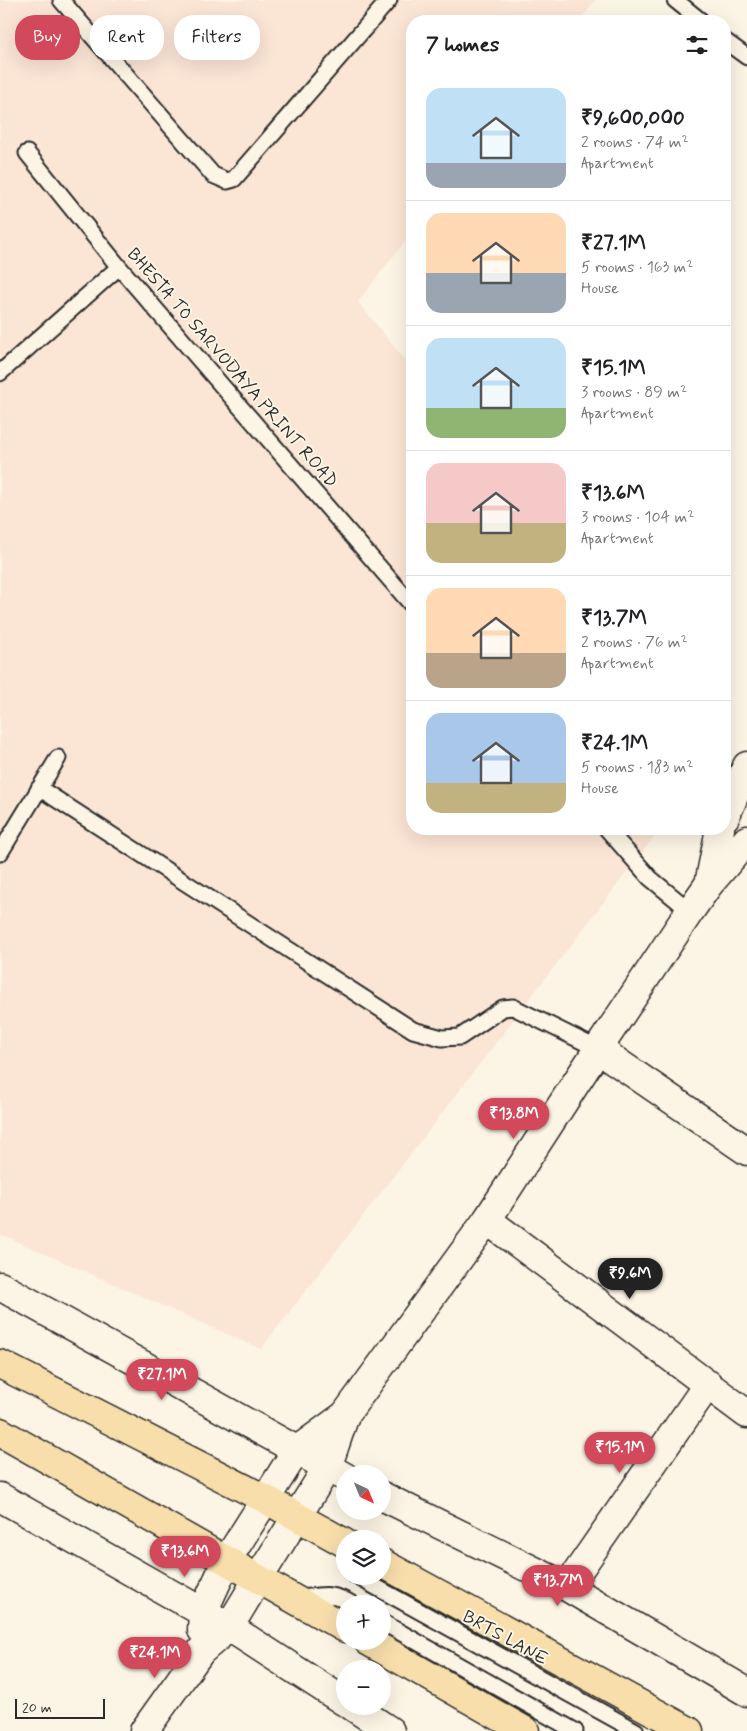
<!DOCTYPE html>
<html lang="en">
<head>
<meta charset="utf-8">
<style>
  body { margin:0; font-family:Mynerve,sans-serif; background:#f6f6f6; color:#202124; height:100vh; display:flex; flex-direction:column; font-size:19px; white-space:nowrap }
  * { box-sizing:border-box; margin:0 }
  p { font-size:16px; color:#757577 }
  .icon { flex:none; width:28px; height:28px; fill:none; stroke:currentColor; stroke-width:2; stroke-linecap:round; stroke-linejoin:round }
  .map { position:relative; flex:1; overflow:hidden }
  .drawer { position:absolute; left:406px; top:15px; width:325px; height:820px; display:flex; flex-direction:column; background:#fff; border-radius:20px; box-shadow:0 5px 20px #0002 }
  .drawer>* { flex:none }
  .guide { position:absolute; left:15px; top:15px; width:316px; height:45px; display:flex; gap:10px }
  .needle { width:32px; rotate:136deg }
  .controls { position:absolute; left:336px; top:1465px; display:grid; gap:10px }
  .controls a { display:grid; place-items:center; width:55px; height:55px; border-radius:50%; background:#fff; box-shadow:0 5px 20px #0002; font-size:25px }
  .scale { position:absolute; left:15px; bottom:12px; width:90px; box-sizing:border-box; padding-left:5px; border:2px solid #2b2b2b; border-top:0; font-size:14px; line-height:18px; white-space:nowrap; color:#2b2b2b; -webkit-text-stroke:4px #fcf5e5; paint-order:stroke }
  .price { position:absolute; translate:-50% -42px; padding:0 11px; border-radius:18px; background:#d1495b; color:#fff; font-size:16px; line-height:32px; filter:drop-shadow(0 1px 2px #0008) }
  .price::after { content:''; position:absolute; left:50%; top:30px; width:15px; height:11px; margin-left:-8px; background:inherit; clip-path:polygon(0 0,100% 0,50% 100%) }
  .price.on { background:#222; color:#fff }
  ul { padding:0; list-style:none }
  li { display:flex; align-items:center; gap:15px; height:125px; padding:0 20px }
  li+li { border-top:1px solid #e0e0e0 }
  li span { display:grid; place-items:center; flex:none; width:140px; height:100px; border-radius:15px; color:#555 }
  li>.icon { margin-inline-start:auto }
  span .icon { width:60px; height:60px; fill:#fffc; stroke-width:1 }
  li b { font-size:21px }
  h2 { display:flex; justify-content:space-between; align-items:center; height:60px; padding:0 20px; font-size:21px }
  .pill { padding:0 18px; border-radius:20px; background:#fff; box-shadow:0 5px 20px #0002; font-size:18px; line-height:45px }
  .pill.on { background:#d1495b; color:#fff }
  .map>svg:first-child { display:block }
  .built { fill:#fbe5d5 }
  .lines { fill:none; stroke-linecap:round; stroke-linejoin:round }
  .service-casing { stroke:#2b2b2b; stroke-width:19 }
  .minor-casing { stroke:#2b2b2b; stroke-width:31 }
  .secondary-casing { stroke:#2b2b2b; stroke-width:31 }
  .trunk-casing { stroke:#2b2b2b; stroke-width:31 }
  .service { stroke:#fcf5e5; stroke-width:15 }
  .minor { stroke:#fcf5e5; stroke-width:28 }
  .secondary { stroke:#fcf5e5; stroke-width:28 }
  .trunk { stroke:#f8deab; stroke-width:28 }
  .labels { text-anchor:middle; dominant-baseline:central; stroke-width:4; stroke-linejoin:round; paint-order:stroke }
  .street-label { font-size:18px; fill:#2b2b2b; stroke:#fcf5e5 }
</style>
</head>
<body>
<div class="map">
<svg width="747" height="1731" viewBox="0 0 747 1731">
  <rect width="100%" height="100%" fill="#fcf5e5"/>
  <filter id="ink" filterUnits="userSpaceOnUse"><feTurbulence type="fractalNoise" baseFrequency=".02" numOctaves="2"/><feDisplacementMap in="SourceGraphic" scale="10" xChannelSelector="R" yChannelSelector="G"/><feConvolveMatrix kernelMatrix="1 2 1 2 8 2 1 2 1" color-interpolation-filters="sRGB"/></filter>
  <g filter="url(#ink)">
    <path class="built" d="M0 0H596L579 21H412V232L358 302 412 369V829H660L261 1349 0 1234Z"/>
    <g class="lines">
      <defs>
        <path id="service" d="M61 0 213 175 227 181 234 179 389 0
          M675 0 701 21
          M725 41 747 57
          M27 153 119 267 412 605
          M0 373 119 267
          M39 788 413 1030 442 1038 460 1037 503 1008 513 1007 598 1049
          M607 829 650 878 690 911
          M0 853 58 758
          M356 1576 636 1731
          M296 1599C319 1596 331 1591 352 1604
          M382 1622 575 1731"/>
        <path id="minor" d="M598 1049 747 1151
          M487 1220 747 1414
          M0 1286 345 1477
          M382 1496 567 1587 747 1692
          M0 1497 229 1627 345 1702
          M567 1587 708 1384
          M202 1630 203 1612 227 1560
          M352 1706 390 1731
          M144 1731 201 1651 229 1627 258 1579"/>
        <path id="secondary" d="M725 817 747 766
          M709 884 720 829
          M227 1560 296 1451 345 1415
          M258 1579 327 1468 345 1415 487 1220 598 1049 690 911 709 884 747 840"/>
        <path id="trunk" d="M0 1364 265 1499 345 1543
          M0 1432 345 1628
          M382 1563 689 1731
          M368 1641 525 1731"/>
      </defs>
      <use href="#service" class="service-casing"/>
      <use href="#minor" class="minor-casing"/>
      <use href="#secondary" class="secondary-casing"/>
      <use href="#trunk" class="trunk-casing"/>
      <use href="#service" class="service"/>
      <use href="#minor" class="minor"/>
      <use href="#secondary" class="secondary"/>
      <use href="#trunk" class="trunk"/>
    </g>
  </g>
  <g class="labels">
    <g class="street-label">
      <text transform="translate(232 368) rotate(49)">BHESTA TO SARVODAYA PRINT ROAD</text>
      <text transform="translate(505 1638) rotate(29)">BRTS LANE</text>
    </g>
  </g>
</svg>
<div class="controls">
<a><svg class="needle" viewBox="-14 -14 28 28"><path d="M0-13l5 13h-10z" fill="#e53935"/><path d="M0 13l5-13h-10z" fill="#757577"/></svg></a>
<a><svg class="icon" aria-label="layers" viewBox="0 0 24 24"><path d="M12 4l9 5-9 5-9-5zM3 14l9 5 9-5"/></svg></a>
<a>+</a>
<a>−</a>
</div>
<div class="scale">20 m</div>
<b class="price" style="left:514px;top:1140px">₹13.8M</b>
<b class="price on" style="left:630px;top:1300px">₹9.6M</b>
<b class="price" style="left:162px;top:1401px">₹27.1M</b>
<b class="price" style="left:620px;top:1474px">₹15.1M</b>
<b class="price" style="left:185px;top:1578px">₹13.6M</b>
<b class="price" style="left:558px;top:1607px">₹13.7M</b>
<b class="price" style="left:155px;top:1679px">₹24.1M</b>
<div class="guide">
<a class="pill on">Buy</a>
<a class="pill">Rent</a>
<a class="pill">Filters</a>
</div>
<section class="drawer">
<h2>7 homes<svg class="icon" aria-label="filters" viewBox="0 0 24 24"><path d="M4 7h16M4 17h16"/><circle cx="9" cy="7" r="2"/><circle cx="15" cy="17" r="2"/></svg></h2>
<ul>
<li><span style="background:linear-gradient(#bfe0f5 75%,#9aa5b1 0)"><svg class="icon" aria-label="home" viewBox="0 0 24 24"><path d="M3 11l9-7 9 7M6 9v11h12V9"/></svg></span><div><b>₹9,600,000</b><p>2 rooms · 74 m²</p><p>Apartment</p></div></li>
<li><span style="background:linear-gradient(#ffd9b3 60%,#9aa5b1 0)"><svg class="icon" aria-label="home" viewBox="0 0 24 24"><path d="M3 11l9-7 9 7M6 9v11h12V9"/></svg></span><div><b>₹27.1M</b><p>5 rooms · 163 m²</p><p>House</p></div></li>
<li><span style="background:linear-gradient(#bfe0f5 70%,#8fb573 0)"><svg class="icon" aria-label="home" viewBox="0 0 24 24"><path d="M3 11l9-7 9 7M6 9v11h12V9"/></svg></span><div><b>₹15.1M</b><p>3 rooms · 89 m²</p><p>Apartment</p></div></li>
<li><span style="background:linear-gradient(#f6c9c9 60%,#c2b280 0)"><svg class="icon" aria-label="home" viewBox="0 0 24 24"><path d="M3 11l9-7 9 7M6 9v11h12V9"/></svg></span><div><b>₹13.6M</b><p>3 rooms · 104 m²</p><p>Apartment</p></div></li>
<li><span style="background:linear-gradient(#ffd9b3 65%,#b9a48a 0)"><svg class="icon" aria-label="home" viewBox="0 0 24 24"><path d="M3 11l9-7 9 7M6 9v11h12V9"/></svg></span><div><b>₹13.7M</b><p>2 rooms · 76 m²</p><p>Apartment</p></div></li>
<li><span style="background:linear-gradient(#a9c7e8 70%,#c2b280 0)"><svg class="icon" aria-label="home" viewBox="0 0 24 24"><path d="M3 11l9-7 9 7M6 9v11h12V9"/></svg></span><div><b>₹24.1M</b><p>5 rooms · 183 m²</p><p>House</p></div></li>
</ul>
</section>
</div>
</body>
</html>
